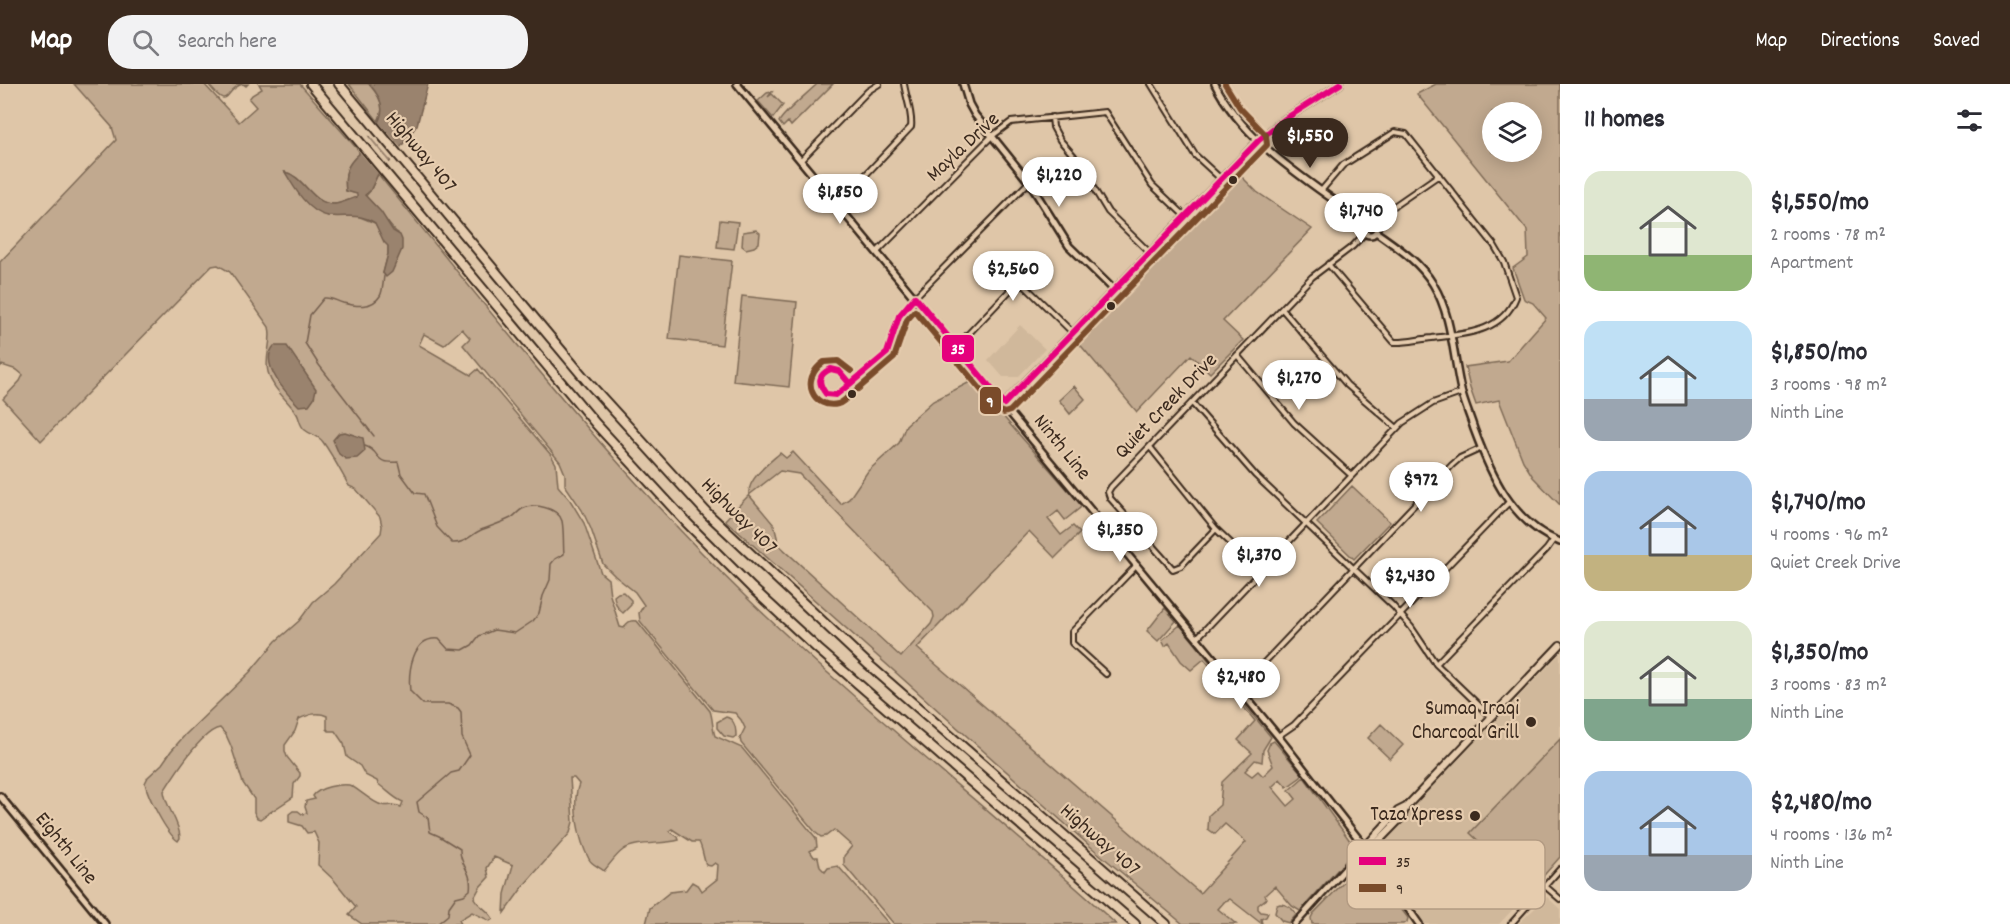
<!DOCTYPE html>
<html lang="en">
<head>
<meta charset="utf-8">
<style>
  body { margin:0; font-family:Dekko,sans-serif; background:#f2f2f3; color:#2b2b33; height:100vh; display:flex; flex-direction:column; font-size:22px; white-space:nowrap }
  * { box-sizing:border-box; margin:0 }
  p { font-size:20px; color:#7c7c81 }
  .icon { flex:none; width:33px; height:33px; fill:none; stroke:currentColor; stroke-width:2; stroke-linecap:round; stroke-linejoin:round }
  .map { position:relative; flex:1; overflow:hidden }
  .details { display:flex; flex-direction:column; background:#fff; width:450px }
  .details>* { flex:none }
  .buttons { position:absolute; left:1482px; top:18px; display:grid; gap:12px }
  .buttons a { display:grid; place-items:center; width:60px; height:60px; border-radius:50%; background:#fff; box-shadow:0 3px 15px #0003; font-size:30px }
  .price { position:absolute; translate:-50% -51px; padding:0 14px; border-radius:21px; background:#fff; color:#222; font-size:20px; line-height:39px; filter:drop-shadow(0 2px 3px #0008) }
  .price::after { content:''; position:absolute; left:50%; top:36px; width:18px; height:14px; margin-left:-9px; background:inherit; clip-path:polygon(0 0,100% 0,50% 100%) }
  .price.on { background:#3b2a1e; color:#fff }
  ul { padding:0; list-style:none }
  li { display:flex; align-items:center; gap:18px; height:150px; padding:0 24px }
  li span { display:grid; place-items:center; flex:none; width:168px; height:120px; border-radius:18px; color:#555 }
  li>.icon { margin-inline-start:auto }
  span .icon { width:72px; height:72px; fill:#fffc; stroke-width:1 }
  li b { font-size:26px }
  h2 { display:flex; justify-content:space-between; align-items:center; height:72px; padding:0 24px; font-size:26px }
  header { display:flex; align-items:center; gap:36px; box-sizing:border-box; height:84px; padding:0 30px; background:#3b2a1e; color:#fff }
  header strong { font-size:28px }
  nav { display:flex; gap:33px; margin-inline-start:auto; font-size:21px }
  .search { width:420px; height:54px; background:#f2f2f3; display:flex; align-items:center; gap:15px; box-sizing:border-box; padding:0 21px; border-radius:24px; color:#7c7c81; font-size:22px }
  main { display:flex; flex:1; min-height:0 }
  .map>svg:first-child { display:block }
  .built { fill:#d0b89b }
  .green { fill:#c1a98f; stroke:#7e6a56; stroke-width:1.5; fill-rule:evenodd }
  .water { fill:#9a836e; stroke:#745f4e; stroke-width:1.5 }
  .pier { fill:#dfc6a8 }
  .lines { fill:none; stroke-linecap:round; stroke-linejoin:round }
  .stream { stroke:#745f4e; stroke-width:1.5 }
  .street-casing { stroke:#3b2a1e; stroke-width:8 }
  .secondary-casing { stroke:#3b2a1e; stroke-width:10 }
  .primary-casing { stroke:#3b2a1e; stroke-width:10 }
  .highway-casing { stroke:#3b2a1e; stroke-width:12 }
  .street { stroke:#e6ccae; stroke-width:4 }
  .secondary { stroke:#e6ccae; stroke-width:5 }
  .primary { stroke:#e6ccae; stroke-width:6 }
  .highway { stroke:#e6ccae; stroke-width:8 }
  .bus-1-casing { stroke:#e6ccae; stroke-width:10 }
  .bus-2-casing { stroke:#e6ccae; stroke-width:10 }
  .bus-1 { stroke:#e5007d; stroke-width:6 }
  .bus-2 { stroke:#7a4b2a; stroke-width:6 }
  .bus-dot { fill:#3b2a1e; stroke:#e6ccae; stroke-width:2 }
  .labels { text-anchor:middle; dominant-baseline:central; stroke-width:4.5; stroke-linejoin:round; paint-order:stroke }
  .street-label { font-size:21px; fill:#3b2a1e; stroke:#e6ccae }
  .poi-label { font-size:21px; fill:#3b2a1e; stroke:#e6ccae; text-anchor:end }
  .key { fill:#e6ccae; stroke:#b39b83; stroke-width:1.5 }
  .key-label { font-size:16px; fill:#3b2a1e }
  .line-badge { stroke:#e6ccae; stroke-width:2 }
  .badge-label { font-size:16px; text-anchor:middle; font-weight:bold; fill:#fff }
</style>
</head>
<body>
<header>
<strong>Map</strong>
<div class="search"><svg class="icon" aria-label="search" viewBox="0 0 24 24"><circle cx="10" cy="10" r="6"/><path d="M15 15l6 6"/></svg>Search here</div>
<nav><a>Map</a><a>Directions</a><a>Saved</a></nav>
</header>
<main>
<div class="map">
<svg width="1560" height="840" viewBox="0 0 1560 840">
  <rect width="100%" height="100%" fill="#dfc6a8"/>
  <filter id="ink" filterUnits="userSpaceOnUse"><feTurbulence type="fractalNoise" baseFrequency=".0167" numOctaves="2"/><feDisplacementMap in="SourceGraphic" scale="12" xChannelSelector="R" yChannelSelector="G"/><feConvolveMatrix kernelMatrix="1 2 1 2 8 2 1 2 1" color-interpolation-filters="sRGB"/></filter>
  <g filter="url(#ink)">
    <path class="built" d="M1020 241 1045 265 1018 293H1003L988 276Z
      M1560 570V655L1470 749 1531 806 1499 840H1424L1380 773 1379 769 1381 762 1414 722Z
      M1547 813 1560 825V840H1518Z"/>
    <path class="green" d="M74 0H204L239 38 256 23 249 15 252 11 262 5 259 0H300L359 67V70C346 81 344 90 346 107L358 110V113C350 115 342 120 334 120 312 121 304 92 285 88L300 110 321 129 328 132 355 131 375 139 388 162V170L383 189 393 183 398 149C390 146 378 121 365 113L370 107 378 90C496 235 612 383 747 514 865 628 995 729 1116 840H894L844 781V772L852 762 834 746 826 752 821 753 816 749 741 659 740 654 745 644 741 636 735 629 713 626 640 537 639 529 644 521 635 508 615 492 603 480 591 445 582 426 565 401V390L560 378 463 261 470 254 462 245 444 261 424 250 419 261 471 291 478 285 551 371 556 380 558 402 570 416 584 439 601 489 608 495 610 511 620 543 624 544C627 538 630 536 637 537L710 627C713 635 712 643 715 652L742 664 816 754 817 763 810 767 814 773H818L820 783 825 788 828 784 838 782 889 840H646L650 824 670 808 686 806 692 798 699 802 702 807 717 795 718 781 715 779 711 782 706 781C703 773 703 766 699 758H692L672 745 669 747 678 753 679 756C662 761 636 757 623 766 616 771 610 780 604 787 599 783 591 780 589 775 579 757 571 720 579 700L574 694H570L573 738 570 749 525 800 504 829 505 810 513 781 494 773 487 784 489 793 480 803 474 814C479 823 489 826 493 835L490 837 472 828 459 836 461 840H362L349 831 356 823 334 796 318 781 319 759 314 748 307 749 302 742 289 738V730L293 727H298L302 730 307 729 305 723 306 717 315 715 313 712C319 703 339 700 349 701 355 702 372 719 382 721 389 723 394 719 401 723L403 718C393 714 387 706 378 700L377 697 365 691 360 682 347 673 344 660 335 647H329L327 645V632C317 627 308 631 299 635L295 647 285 661V667L287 673 300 689V692L294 700 293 713 260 735 257 734 254 728V715L243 699 231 662 226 651 220 644C202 646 174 691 164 707 165 723 180 737 180 754L178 757C166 749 148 713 145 699L148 693 162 680 171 667 185 651 250 588 276 557 299 537 313 518 334 500 381 449 382 442 380 433 356 405 349 402C341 388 333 372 323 358 318 351 311 351 305 346 299 341 300 335 297 330 288 316 272 305 268 288 264 273 273 258 269 243L230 188 218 181 212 182 41 357 3 315 20 297 23 291 17 286 2 281 0 283V178L116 56 112 43Z
      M208 0H248L246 2 243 0C223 5 231 29 208 0Z
      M349 0H369C379 12 387 22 378 37Z
      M817 0H833L791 42 788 38 783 43 779 38C783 29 808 9 817 0Z
      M1436 0H1560V421L1533 393 1523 377 1499 316 1476 321 1470 304 1465 283 1508 277 1546 234 1533 219 1524 215 1513 184 1528 173 1527 146 1417 10ZM1492 28H1532V68H1492Z
      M772 8 768 13 772 10 783 21 773 34 758 17 767 9Z
      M1239 90 1257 108 1312 145 1223 237 1243 256 1210 289 1191 271 1137 328 1077 257Z
      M720 136 738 138 734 165 717 163Z
      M756 146 760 149 759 159 754 163 746 165 742 162 743 148Z
      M679 171 732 177 722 261 669 255Z
      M742 212 797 218 789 303 733 297Z
      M972 297 1081 421 1080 424 1065 436 1058 427 1048 435 1061 451 1073 442 1080 449 1055 474 1029 447 917 564 1200 809 1246 758 1225 740 1215 750 1208 745 1209 731 1220 721 1222 698 1252 669 1238 656 1255 637 1217 591H1220L1271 653 1263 666 1262 678 1255 676 1245 687 1252 692 1258 687 1263 692 1273 682 1267 666 1270 659 1274 657 1302 690 1301 693 1287 703 1280 695 1272 703 1288 722 1296 715 1289 706 1304 693 1353 761 1350 772 1300 827 1292 822 1275 802 1265 811 1267 814 1258 821V825L1261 828 1268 829 1266 833 1261 835 1262 840 1230 815 1225 817 1218 825 1236 840H1183L1091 763 725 436 749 411C747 395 769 379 780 369L786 374 793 368 841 420 849 415 868 387 899 359 906 341 933 317ZM780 387 799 390 933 528 934 533 931 540 901 573 779 461 774 441 749 411Z
      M1074 302 1085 315 1070 330 1059 316Z
      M1352 402 1390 438 1354 475 1317 439Z
      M623 508 631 516V521L623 529C617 525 615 520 614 512L618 509Z
      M1165 524 1176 537 1158 557 1147 547Z
      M1180 541 1215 584 1214 587 1204 575 1191 586 1181 577 1169 559 1165 562 1162 556Z
      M726 633C735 635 736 644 736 652L733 654 724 652 717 644V638Z
      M1381 640 1403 661 1390 675 1368 654Z
      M1560 655V773L1531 806 1470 749Z
      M1368 789 1375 791 1408 834 1407 838 1404 840H1312L1311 834 1313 830 1350 792Z
      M1280 820C1287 820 1294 825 1296 831L1289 839 1282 837 1275 829 1277 821Z"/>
    <path class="water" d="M369 0H428L417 41 389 79 378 90 370 107 365 111 381 128 393 147 400 151 402 156V165L392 188 386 193 383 189 388 170V162L384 158 375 139C358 128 347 134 328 132 309 129 294 104 285 88 304 92 313 122 335 120 343 119 350 115 357 113V110L346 107C344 90 346 81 359 70V67C376 41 395 27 369 0Z
      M274 262H287L316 305 314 314 309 321 299 322C287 310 258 280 274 262Z
      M345 348 363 354 365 367 357 374 346 375 339 370 333 356 339 349Z"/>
    <path class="pier" d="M376 35 402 65 393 79 367 49Z
      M366 50 391 81 380 92 357 65Z"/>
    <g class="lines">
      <path class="stream" d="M374 352 319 281 305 259 310 231 324 214C331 213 336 217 343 219 355 222 372 225 380 212 383 207 383 198 384 192
        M365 362C383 368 371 380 398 378L401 390 415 409 424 410 437 443 452 459C465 460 470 451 481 446 491 442 501 439 511 434 515 432 517 428 522 425 533 419 558 423 562 437 564 447 563 460 564 470L555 475 551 480 550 496 543 512 539 529 533 537 515 549 494 546 479 552 472 561 463 566 448 565 439 555C412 552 408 588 410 607L423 620H448L458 624 461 628 462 653 470 671 459 687 451 689 417 718 419 728 428 734 430 748 439 752 460 765C459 781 473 787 470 806L464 811 456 813 449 823 448 831 437 840"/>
      <defs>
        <path id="street" d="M1151 0 1195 71 1221 95
          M1052 33 1053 43 1060 56 1074 72 1108 128 1150 169
          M801 76 868 7 879 0
          M1321 107 1343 81 1395 48 1406 50 1494 161 1504 178 1516 213C1502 249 1464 250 1432 254 1419 255 1406 259 1394 258L1328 180
          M837 121 911 43C913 31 906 13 904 0
          M1375 139 1384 129 1439 91
          M877 168 991 53 1011 38 1105 28 1152 101 1185 132
          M915 213 1029 98
          M1282 225 1347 301 1397 344
          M956 263 1014 202H1025L1073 249
          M1237 271 1294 339 1351 391
          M1192 319 1255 391 1393 522 1411 543 1436 580 1491 633
          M1150 363 1216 445 1260 487
          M1216 445 1181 482 1173 485 1110 414 1108 408 1111 403 1312 193 1353 162 1365 149
          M1197 554 1402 339 1433 319 1461 309
          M1436 580 1547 465 1554 455
          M1106 590 1072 559V548L1137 481
          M1239 605 1452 381 1460 374 1482 364
          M1278 652 1294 641 1509 418
          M1545 802 1560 815
          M1511 840 1560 785"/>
        <path id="secondary" d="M737 0 1278 652 1365 763 1419 840
          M963 0 969 20 975 31 1029 98 1069 162 1114 206
          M1215 0C1246 62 1312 98 1365 139
          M1363 144a7 7 0 1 1 14 0a7 7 0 1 1-14 0Z
          M1376 148C1397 163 1419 177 1433 200 1452 231 1453 271 1461 306 1464 319 1470 332 1474 345 1491 391 1511 438 1560 458
          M1004 320 1259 56 1285 35 1340 0
          M0 712 105 840
          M1347 786 1369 767
          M1295 840 1365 763"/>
        <path id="primary" d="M1365 763 1398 727 1406 723 1560 561
          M1369 767 1402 733 1406 723"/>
        <path id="highway" d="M311 0 596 340 687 439 752 504 818 565 1135 840
          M339 0 586 296 708 430 869 581 1166 840"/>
      </defs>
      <use href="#street" class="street-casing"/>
      <use href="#secondary" class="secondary-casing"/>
      <use href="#primary" class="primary-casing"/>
      <use href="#highway" class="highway-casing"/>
      <use href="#street" class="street"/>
      <use href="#secondary" class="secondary"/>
      <use href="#primary" class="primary"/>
      <use href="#highway" class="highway"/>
      <defs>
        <path id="bus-1" d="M831 285 839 287 850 300 836 311 826 310C818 299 817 291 831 285Z
          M850 300 887 269 899 232 915 213 1004 320 1259 56 1285 35 1340 0"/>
        <path id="bus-2" d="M851 287 838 277 824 278C798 296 814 326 838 320 844 318 849 312 853 308
          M858 305 894 274 907 236 915 227 998 326 1004 329 1010 327 1267 61 1266 51 1240 24 1225 0"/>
      </defs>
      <use href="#bus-1" class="bus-1-casing"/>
      <use href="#bus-2" class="bus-2-casing"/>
      <use href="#bus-1" class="bus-1"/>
      <use href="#bus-2" class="bus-2"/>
    </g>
  </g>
  <g class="bus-dot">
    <circle cx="1233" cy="96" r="5"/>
    <circle cx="1111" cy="222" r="5"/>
    <circle cx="852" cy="310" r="5"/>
    <circle cx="1531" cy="638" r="6"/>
    <circle cx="1475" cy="732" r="6"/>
  </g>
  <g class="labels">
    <g class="street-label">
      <text transform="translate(964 64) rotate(-43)">Mayla Drive</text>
      <text transform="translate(420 69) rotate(50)">Highway 407</text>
      <text transform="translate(1167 323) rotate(-46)">Quiet Creek Drive</text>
      <text transform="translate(1061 364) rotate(51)">Ninth Line</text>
      <text transform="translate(738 433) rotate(45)">Highway 407</text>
      <text transform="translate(1099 757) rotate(41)">Highway 407</text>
      <text transform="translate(65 765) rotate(51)">Eighth Line</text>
    </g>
    <g class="poi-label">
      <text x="1519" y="626">Sumaq Iraqi<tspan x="1519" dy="24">Charcoal Grill</tspan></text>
      <text x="1463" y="732">Taza Xpress</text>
    </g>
  </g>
  <rect x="1347" y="756" width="198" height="69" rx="9" class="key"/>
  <rect x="1359" y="773" width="27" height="8" fill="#e5007d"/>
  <rect x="1359" y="800" width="27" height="8" fill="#7a4b2a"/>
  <g class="key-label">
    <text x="1396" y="783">35</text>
    <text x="1396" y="810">9</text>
  </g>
  <g class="line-badge">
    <rect x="941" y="250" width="34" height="29" rx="6" fill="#e5007d"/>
    <rect x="979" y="302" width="23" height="29" rx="6" fill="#7a4b2a"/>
  </g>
  <g class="badge-label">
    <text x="958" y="270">35</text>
    <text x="990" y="323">9</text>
  </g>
</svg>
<div class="buttons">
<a><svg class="icon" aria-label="layers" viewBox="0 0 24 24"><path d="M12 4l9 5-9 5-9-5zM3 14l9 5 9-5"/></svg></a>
</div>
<b class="price on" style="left:1310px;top:85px">$1,550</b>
<b class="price" style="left:1059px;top:124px">$1,220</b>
<b class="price" style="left:840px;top:141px">$1,850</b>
<b class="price" style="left:1361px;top:160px">$1,740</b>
<b class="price" style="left:1013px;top:218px">$2,560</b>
<b class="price" style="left:1299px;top:327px">$1,270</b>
<b class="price" style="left:1421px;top:429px">$972</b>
<b class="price" style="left:1120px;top:479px">$1,350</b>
<b class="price" style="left:1259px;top:504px">$1,370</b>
<b class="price" style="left:1410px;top:525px">$2,430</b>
<b class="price" style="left:1241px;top:626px">$2,480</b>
</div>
<section class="details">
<h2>11 homes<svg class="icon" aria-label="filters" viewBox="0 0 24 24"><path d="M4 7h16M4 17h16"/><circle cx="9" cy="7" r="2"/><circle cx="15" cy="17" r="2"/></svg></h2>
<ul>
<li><span style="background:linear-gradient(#dfe7d0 70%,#8fb573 0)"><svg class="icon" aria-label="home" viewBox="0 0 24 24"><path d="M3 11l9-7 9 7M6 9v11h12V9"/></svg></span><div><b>$1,550/mo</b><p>2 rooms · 78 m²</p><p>Apartment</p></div></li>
<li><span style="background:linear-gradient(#bfe0f5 65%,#9aa5b1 0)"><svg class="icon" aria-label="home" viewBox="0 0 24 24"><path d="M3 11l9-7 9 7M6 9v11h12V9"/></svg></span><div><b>$1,850/mo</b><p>3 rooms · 98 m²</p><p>Ninth Line</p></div></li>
<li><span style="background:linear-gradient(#a9c7e8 70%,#c2b280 0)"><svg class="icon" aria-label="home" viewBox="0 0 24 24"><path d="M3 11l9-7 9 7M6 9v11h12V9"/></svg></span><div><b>$1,740/mo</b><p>4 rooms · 96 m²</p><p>Quiet Creek Drive</p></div></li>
<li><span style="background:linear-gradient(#dfe7d0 65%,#7fa58c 0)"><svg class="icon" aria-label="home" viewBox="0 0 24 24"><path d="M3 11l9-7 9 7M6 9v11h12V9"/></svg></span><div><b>$1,350/mo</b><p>3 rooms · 83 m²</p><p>Ninth Line</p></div></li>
<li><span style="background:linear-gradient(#a9c7e8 70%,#9aa5b1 0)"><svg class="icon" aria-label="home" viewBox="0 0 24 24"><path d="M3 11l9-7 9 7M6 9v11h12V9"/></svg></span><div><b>$2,480/mo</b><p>4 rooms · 136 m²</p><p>Ninth Line</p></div></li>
</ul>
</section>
</main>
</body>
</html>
